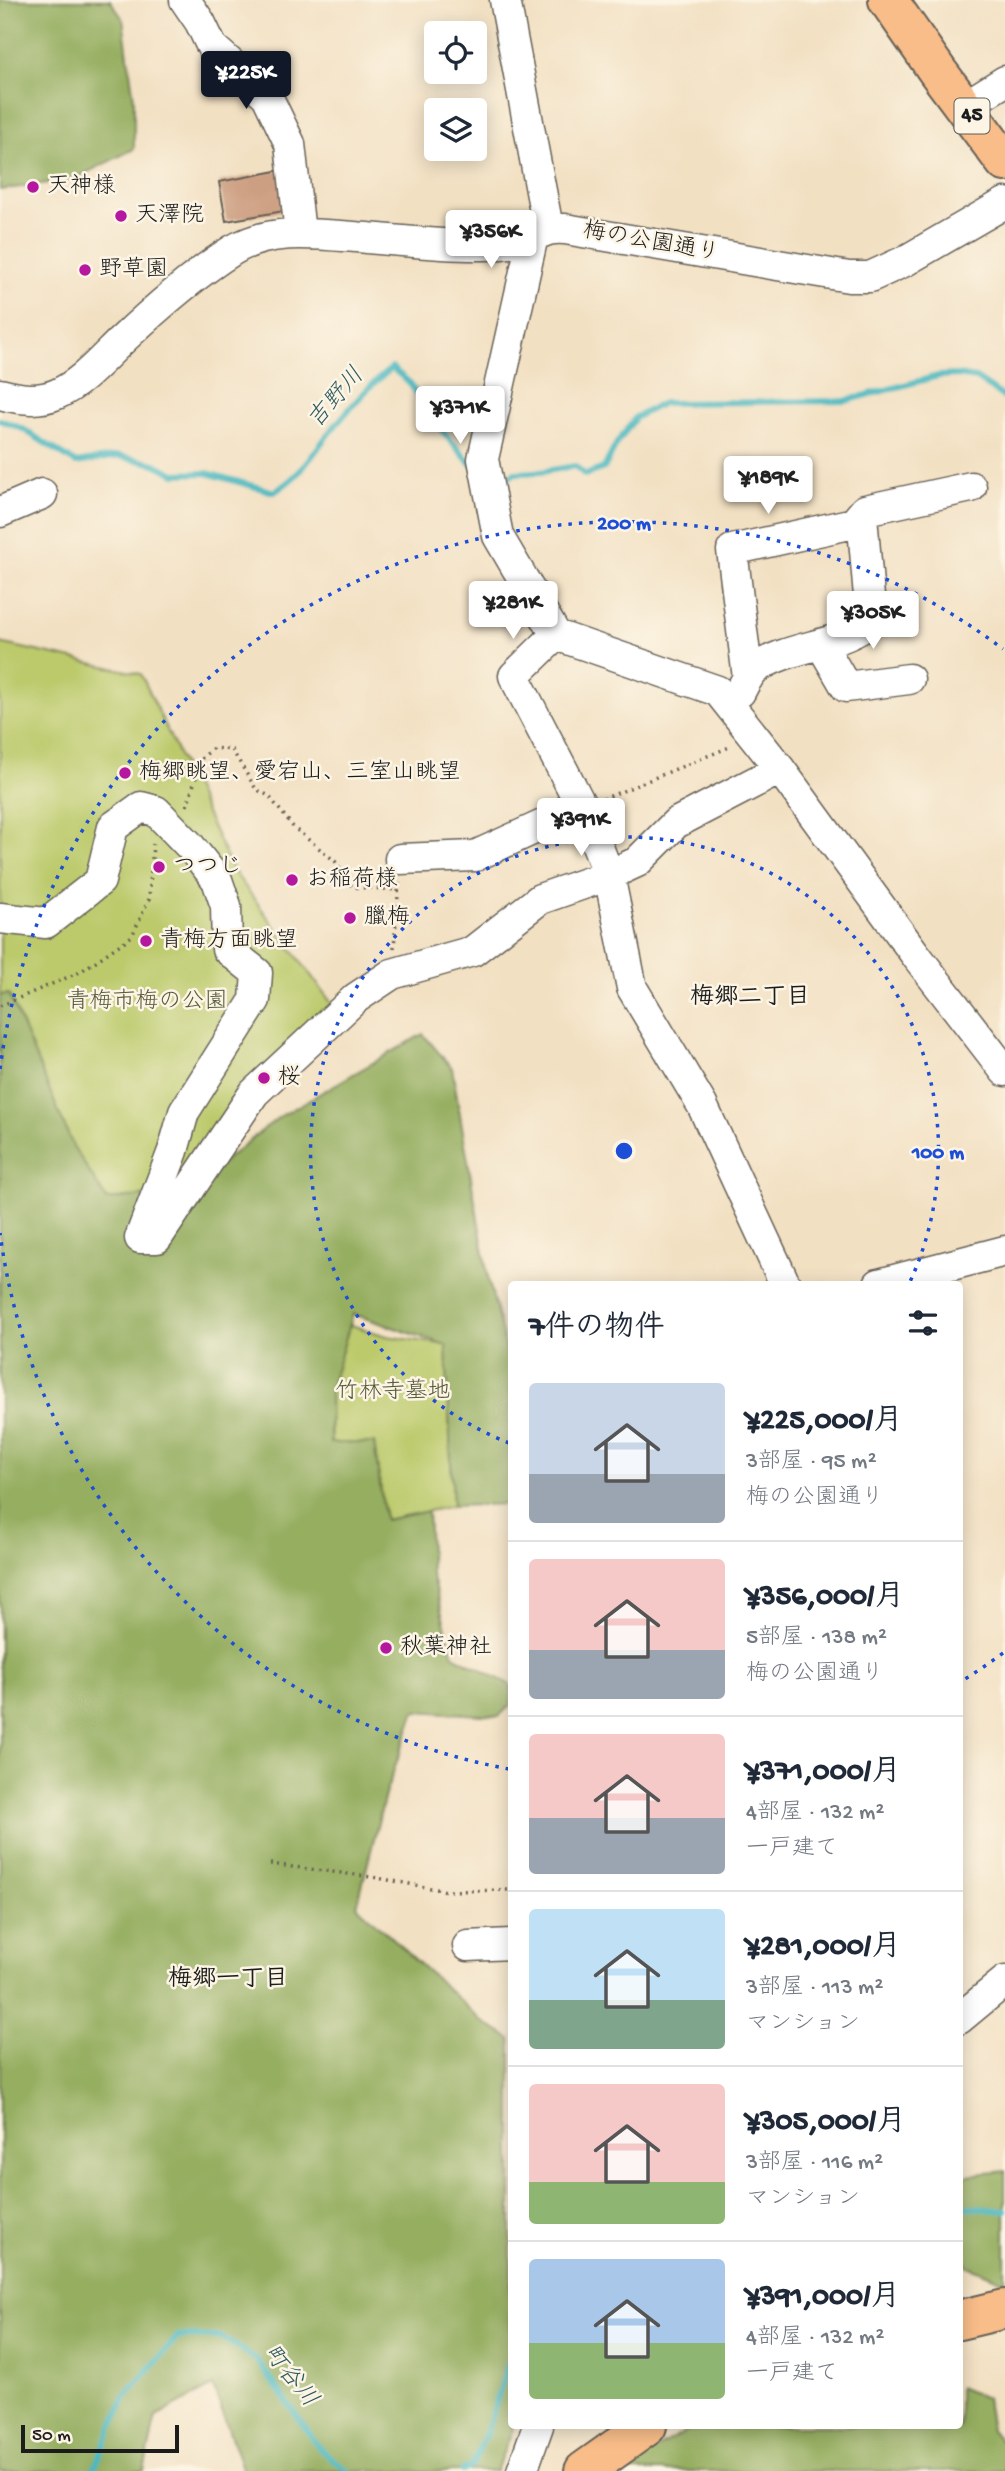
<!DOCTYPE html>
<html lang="ja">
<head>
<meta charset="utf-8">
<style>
  body { margin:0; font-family:"Gochi Hand","Klee One",sans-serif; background:#f2f2f3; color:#1f2937; height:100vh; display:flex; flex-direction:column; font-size:26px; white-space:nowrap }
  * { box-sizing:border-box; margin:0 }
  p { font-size:23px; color:#747a83 }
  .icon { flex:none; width:38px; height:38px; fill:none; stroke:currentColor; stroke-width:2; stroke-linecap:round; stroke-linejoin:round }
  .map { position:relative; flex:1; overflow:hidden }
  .sheet { position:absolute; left:508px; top:1281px; width:455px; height:1148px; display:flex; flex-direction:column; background:#fff; border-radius:7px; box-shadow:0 4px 18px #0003 }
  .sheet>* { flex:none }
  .fabs { position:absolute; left:424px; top:21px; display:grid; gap:14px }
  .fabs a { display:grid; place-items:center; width:63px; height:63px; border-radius:7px; background:#fff; box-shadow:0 4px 18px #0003; font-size:35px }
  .scale { position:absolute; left:21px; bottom:18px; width:158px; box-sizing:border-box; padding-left:7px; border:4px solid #1c1c1c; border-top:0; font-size:19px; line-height:24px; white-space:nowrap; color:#1c1c1c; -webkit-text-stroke:5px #fcf5e5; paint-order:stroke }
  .price { position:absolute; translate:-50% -60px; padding:0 16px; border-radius:7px; background:#fff; color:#222; font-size:23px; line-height:46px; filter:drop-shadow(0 2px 4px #0008) }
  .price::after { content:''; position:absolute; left:50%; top:42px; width:21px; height:16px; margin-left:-10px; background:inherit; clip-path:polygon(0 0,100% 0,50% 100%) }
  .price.selected { background:#111827; color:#fff }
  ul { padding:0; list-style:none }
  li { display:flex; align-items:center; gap:21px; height:175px; padding:0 21px }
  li+li { border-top:2px solid #e0e1e3 }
  li span { display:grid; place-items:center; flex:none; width:196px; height:140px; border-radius:7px; color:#555 }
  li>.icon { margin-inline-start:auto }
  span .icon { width:84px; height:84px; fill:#fffc; stroke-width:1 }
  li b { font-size:30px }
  h2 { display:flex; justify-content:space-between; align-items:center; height:84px; padding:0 21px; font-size:30px }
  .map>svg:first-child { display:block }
  .green { fill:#bcca6c; stroke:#6c7344; stroke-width:2 }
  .forest { fill:#95ae60; stroke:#58653e; stroke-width:2 }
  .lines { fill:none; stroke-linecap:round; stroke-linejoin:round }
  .stream { stroke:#48b7bf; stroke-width:6 }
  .building { fill:#cd9f82 }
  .minor-casing { stroke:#676156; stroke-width:33 }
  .major-casing { stroke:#676156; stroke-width:42 }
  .path { stroke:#676156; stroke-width:3.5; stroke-dasharray:2 5; stroke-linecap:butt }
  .minor { stroke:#fff; stroke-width:30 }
  .major { stroke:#f8bd89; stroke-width:38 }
  .ring { fill:none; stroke:#1d4ed8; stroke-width:3.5; stroke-dasharray:3.5 7 }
  .poi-dot { fill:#b5179e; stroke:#fcf5e5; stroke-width:2.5 }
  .labels { text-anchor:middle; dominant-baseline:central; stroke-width:5; stroke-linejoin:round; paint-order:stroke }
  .shield { fill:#fcf5e5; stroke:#5f5d58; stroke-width:2 }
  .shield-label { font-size:21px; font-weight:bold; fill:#1c1c1c }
  .poi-label { font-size:23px; fill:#1c1c1c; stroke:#fcf5e5; text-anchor:start }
  .street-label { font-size:23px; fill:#1c1c1c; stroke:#fcf5e5 }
  .park-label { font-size:23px; fill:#545938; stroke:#fcf5e5 }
  .water-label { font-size:24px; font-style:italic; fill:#2e5a5d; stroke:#fcf5e5 }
  .neighbourhood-label { font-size:24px; font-weight:bold; fill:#1c1c1c; stroke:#fcf5e5 }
  .centre { fill:#1d4ed8; stroke:#fcf5e5; stroke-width:3.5 }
  .ring-label { font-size:21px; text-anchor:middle; font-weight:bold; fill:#1d4ed8; stroke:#fcf5e5; stroke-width:5; stroke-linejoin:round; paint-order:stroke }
</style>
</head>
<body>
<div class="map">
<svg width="1005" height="2471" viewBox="0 0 1005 2471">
  <rect width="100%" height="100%" fill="#fcf5e5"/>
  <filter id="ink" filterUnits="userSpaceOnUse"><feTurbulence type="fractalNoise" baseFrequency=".0143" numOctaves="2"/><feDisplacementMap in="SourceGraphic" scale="14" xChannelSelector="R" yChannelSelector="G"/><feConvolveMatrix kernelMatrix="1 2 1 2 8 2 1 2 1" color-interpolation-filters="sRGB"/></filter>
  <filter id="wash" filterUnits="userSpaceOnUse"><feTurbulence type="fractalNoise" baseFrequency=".00686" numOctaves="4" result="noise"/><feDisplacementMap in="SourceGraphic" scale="28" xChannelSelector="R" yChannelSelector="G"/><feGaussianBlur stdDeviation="1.57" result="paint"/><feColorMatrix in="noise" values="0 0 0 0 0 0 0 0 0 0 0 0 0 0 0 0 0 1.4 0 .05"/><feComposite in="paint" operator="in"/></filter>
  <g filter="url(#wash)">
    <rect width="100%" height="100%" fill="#f2e0c2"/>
    <path class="green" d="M0 643 141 674 232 869 333 1005 156 1230 96 1226 0 1095Z
      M341 1322 387 1336 446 1345 453 1506 385 1520 374 1443H331L330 1381Z"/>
    <path class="forest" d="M0 0H110L123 19 134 100V149L74 179 0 190Z
      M9 994 73 1146 107 1200 188 1190 279 1117 423 1034 452 1068 488 1277 511 1370 509 1504 453 1506 446 1345 353 1314 330 1391V1443H374L385 1520 428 1511 431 1573 453 1655 511 1685V1705L499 1716 415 1711 385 1795 357 1906 482 2021 511 2039V2426H514L496 2471H243L213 2386 156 2416 144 2471H0V995Z
      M1005 2171V2282L959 2262V2176Z
      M959 2387 986 2398 991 2431 1005 2444V2471H615L696 2426H959Z"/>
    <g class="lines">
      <path class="stream" d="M0 420 23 429 76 463 119 456 155 464 175 474 207 473 274 492C303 474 310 457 330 432 349 409 368 386 392 368L411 384 424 410 473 466
        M497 487 515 473 541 472 575 466 585 475 604 468 617 443 636 417 663 403 845 401 938 376 958 375 976 378 1005 398
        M959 2206 1005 2211
        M93 2471 125 2397 178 2336 221 2337 257 2360 321 2450 348 2471
        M462 2471 472 2466 487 2431 511 2355"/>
    </g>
    <g id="blocks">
      <path class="building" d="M282 170 290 210 226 221 219 182Z"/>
    </g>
  </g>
  <g filter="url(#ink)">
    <use href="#blocks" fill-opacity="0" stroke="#676156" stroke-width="2"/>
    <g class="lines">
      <defs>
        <path id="minor" d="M185 0 200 22 212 47 267 96 290 144 300 233
          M505 0 548 228
          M965 106 1005 81
          M533 236 483 459 498 536 556 635
          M0 394C19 399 38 402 57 394 82 383 102 359 122 340 156 308 193 275 233 250 273 226 323 235 367 238 406 241 445 246 484 245 500 245 516 243 530 237 547 231 546 228 565 229L849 277H870L905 261 1005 203
          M0 512 42 494
          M821 644 846 687 909 679
          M748 678 732 550 854 523 865 510 971 487
          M740 692C744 684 749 674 755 669 789 645 834 648 867 624L870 608 862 516
          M400 859 475 856 582 807
          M0 918 46 923 100 881 113 827 141 807 156 811 190 846 217 880 226 906 227 949 257 973 255 1000 184 1112 173 1151 140 1238H157L254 1093 356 998 392 974 473 951 540 899 609 875 637 862 676 823 780 769
          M785 1284 702 1105 632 988 609 875 582 807 514 676 556 635 718 691 780 769 918 958 1005 1071
          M879 1284 1005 1251
          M468 1946 511 1944
          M959 2019 1005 1981
          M522 2471 538 2426"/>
        <path id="major" d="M888 0 938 72 1005 162
          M959 2320 1005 2309
          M584 2471 647 2426"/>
      </defs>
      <use href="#minor" class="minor-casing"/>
      <use href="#major" class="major-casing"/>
      <path class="path" d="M603 799 732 746
        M187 806 202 758 213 748 232 750 256 789 269 796 294 828 335 861 352 887 398 890
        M394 948 399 882
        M0 1006 80 972 132 936 149 899 153 844
        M270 1864 372 1877 447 1891 511 1890"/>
      <use href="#minor" class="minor"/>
      <use href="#major" class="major"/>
    </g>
  </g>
  <g class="ring">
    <path d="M509 1443A314 314 0 1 1 909 1284"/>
    <path d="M1003 1653A629 629 0 0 1 962 1681M509 1769A629 629 0 0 1 0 1233M0 1069A629 629 0 0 1 1003 649"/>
  </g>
  <g class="poi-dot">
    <circle cx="33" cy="187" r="7"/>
    <circle cx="121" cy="216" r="7"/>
    <circle cx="85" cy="270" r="7"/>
    <circle cx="125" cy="773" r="7"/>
    <circle cx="159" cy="867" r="7"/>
    <circle cx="292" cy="880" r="7"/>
    <circle cx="350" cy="918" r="7"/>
    <circle cx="146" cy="941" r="7"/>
    <circle cx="264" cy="1078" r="7"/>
    <circle cx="386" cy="1648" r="7"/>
  </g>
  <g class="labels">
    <rect class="shield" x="954.5" y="98.5" width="35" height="35" rx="5"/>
    <g class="shield-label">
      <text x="972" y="116">45</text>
    </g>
    <g class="poi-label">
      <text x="47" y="187">天神様</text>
      <text x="135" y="216">天澤院</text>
      <text x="99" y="270">野草園</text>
      <text x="139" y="773">梅郷眺望、愛宕山、三室山眺望</text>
      <text x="173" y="867">つつじ</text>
      <text x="306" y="880">お稲荷様</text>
      <text x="364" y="918">臘梅</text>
      <text x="160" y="941">青梅方面眺望</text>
      <text x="278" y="1078">桜</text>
      <text x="400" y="1648">秋葉神社</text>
    </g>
    <g class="street-label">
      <text transform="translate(651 243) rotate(10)">梅の公園通り</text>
    </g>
    <g class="park-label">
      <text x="147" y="1002">青梅市梅の公園</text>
      <text x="393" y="1392">竹林寺墓地</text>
    </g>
    <g class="water-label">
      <text transform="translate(337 399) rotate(-49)">吉野川</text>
      <text transform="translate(289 2377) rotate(51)">町谷川</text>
    </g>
    <g class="neighbourhood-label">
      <text x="750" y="998">梅郷二丁目</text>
      <text x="228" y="1980">梅郷一丁目</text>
    </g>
  </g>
  <circle cx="624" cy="1151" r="10" class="centre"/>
  <g class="ring-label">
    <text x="624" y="529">200 m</text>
    <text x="938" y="1158">100 m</text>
  </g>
</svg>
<div class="fabs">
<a><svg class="icon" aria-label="locate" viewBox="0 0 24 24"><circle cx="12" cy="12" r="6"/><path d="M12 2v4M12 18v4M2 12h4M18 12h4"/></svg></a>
<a><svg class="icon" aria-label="layers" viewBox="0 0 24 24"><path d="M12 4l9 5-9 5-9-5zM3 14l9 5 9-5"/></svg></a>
</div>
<div class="scale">50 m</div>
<b class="price selected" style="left:246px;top:111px">¥225K</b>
<b class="price" style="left:491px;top:270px">¥356K</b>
<b class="price" style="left:460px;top:446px">¥371K</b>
<b class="price" style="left:768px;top:516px">¥189K</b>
<b class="price" style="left:513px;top:641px">¥281K</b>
<b class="price" style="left:873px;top:651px">¥305K</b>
<b class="price" style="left:581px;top:858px">¥391K</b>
<section class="sheet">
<h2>7件の物件<svg class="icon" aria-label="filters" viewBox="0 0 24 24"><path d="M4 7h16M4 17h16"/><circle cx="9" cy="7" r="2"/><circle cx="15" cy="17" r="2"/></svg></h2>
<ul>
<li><span style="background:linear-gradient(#c9d6e8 65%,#9aa5b1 0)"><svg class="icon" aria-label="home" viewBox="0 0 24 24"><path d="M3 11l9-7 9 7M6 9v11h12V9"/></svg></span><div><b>¥225,000/月</b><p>3部屋 · 95 m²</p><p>梅の公園通り</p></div></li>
<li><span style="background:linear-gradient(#f6c9c9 65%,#9aa5b1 0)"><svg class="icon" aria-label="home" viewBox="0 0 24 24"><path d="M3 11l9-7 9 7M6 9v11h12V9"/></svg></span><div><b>¥356,000/月</b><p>5部屋 · 138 m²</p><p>梅の公園通り</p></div></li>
<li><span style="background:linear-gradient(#f6c9c9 60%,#9aa5b1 0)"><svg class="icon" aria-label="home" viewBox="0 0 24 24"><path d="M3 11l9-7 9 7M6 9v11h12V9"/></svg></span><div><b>¥371,000/月</b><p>4部屋 · 132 m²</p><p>一戸建て</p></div></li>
<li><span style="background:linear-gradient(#bfe0f5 65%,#7fa58c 0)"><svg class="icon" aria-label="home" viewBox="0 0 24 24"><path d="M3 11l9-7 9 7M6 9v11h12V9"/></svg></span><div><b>¥281,000/月</b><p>3部屋 · 113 m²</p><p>マンション</p></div></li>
<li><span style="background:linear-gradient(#f6c9c9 70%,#8fb573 0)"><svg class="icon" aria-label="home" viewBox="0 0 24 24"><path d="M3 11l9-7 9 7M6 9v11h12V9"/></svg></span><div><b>¥305,000/月</b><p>3部屋 · 116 m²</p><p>マンション</p></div></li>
<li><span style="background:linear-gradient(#a9c7e8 60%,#8fb573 0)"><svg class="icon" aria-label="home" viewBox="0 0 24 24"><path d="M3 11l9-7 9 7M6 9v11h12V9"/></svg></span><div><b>¥391,000/月</b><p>4部屋 · 132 m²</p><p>一戸建て</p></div></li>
</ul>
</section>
</div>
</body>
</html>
